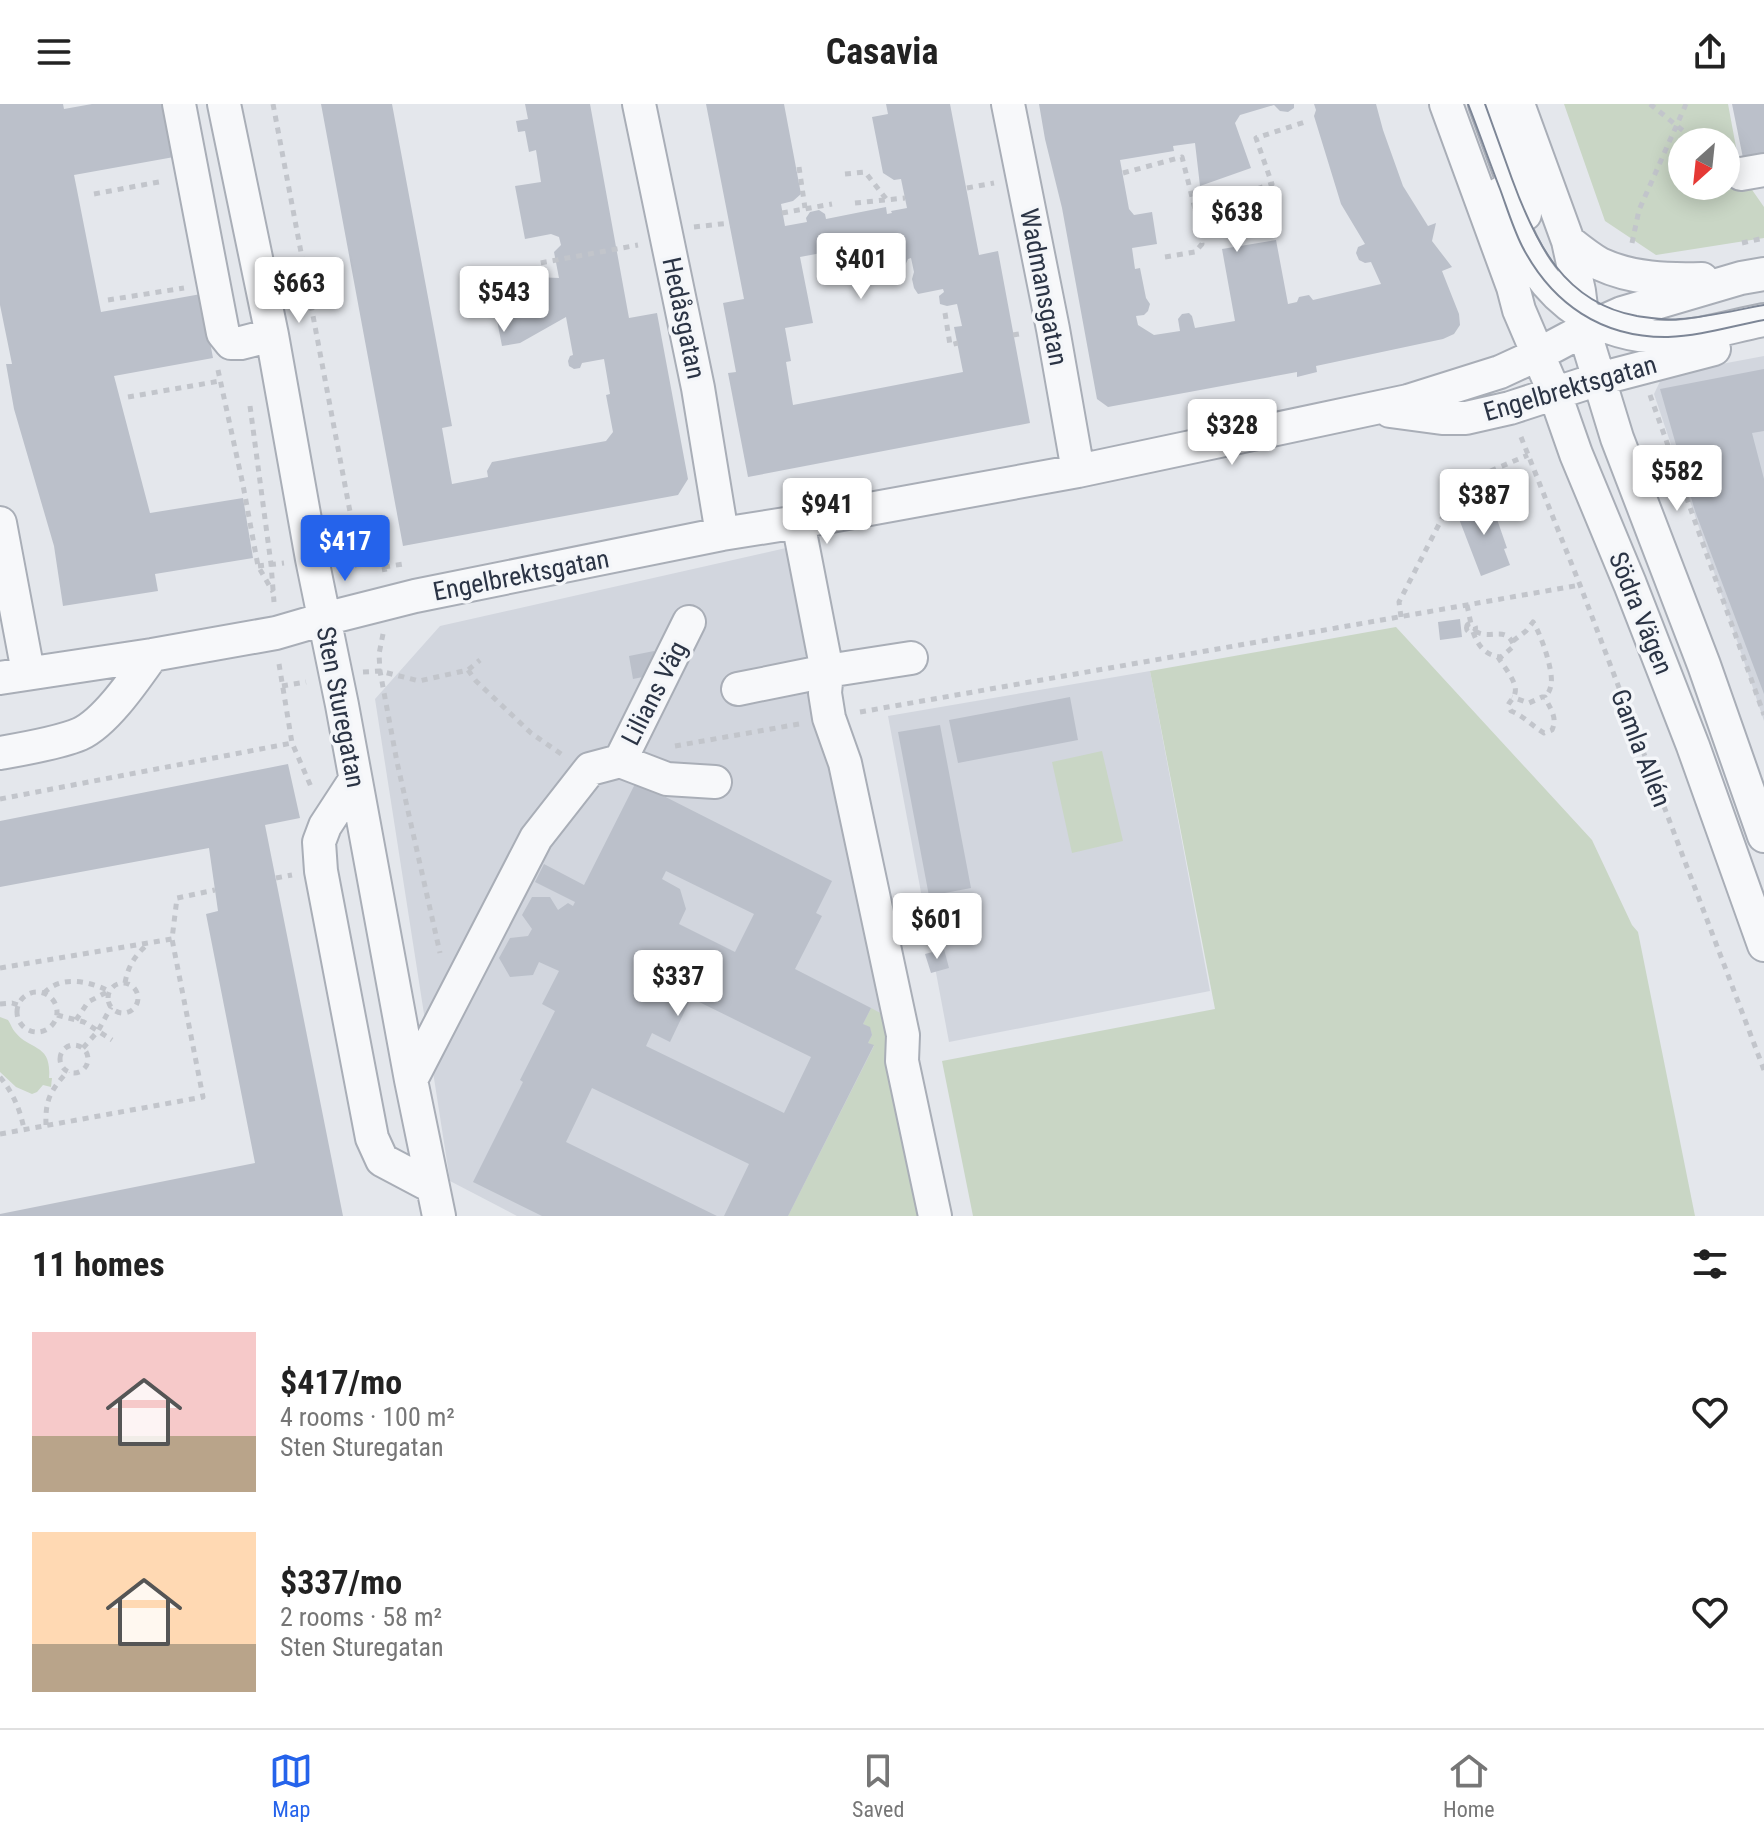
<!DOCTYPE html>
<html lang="en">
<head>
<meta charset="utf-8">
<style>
  body { margin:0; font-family:"Roboto Condensed",sans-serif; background:#f6f6f6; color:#222; height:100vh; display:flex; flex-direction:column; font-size:30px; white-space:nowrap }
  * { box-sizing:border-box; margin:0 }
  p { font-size:26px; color:#767676 }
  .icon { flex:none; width:44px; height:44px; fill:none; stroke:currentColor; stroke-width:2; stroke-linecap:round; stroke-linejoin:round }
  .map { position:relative; height:1112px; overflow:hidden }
  .drawer { display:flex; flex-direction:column; background:#fff; flex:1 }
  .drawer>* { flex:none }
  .needle { width:52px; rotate:207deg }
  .buttons { position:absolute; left:1668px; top:24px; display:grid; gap:16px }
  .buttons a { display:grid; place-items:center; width:72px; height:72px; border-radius:50%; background:#fff; box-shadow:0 4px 20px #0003; font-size:40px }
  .price { position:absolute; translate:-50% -68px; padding:0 18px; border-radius:8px; background:#fff; color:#222; font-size:26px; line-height:52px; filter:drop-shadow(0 2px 4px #0008) }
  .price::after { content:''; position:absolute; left:50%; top:48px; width:24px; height:18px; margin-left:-12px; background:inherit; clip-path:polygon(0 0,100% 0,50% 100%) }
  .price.on { background:#2563eb; color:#fff }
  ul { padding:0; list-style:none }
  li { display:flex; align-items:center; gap:24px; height:200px; padding:0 32px }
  li span { display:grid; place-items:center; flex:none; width:224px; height:160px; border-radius:0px; color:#555 }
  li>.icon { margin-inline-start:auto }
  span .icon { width:96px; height:96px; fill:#fffc; stroke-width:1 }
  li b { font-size:34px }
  h2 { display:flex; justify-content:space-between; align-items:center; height:96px; padding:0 32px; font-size:34px }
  header { display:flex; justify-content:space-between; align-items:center; height:104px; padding:0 32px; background:#fff; font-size:36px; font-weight:700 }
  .dock { display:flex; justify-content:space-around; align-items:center; height:112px; border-top:2px solid #e0e0e0; background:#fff; font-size:22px; color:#767676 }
  .dock a { display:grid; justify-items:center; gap:4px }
  .dock .on { color:#2563eb }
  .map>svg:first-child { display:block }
  .built { fill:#d2d6de }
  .green { fill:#c9d6c5; fill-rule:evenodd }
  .building { fill:#bbc0ca; fill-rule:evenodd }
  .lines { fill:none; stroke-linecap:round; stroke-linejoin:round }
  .minor-casing { stroke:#a9aeb7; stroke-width:36 }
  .path { stroke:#c2c5cb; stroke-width:5; stroke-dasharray:6 6; stroke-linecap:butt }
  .minor { stroke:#f7f8fa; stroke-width:32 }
  .tram { stroke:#7d8696; stroke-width:2 }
  .labels { text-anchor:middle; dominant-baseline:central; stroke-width:7; stroke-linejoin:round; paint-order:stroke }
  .street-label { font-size:26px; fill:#2b3445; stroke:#f4f6f9 }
</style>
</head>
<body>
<header><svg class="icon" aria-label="menu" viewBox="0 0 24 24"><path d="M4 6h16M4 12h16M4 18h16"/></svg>Casavia<svg class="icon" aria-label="share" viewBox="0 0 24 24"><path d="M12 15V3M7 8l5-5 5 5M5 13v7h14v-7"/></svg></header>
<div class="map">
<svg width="1764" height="1112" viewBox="0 0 1764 1112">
  <rect width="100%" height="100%" fill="#e4e7ec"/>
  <path class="built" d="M1764 252V617L1654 290 1663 271Z
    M786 444 836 650 930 1112H517L450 1077 375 595 440 522Z
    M1150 567 1210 887 949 938 888 612Z"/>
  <path class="green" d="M1564 0H1728L1741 70 1764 103V134L1656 151 1605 117ZM1682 38H1726V82H1682Z
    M1396 523 1592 736 1632 821 1638 828 1695 1112H973L942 957 1215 905 1150 567Z
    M1102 647 1123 737 1072 749 1052 658Z
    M871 904 886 912 926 1112H788L874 942 868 939 872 931 870 924 863 920Z
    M0 913 8 916C11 920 12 925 15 928 30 947 52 939 49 974H52L51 983 43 981 37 988 32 990 16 983 0 968Z"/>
  <path class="building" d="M0 0H63L64 5 92 0H165L174 53 74 71 77 86 101 208 201 190 213 254 114 272 150 409 243 394 253 454 155 470 158 487 63 502 54 442 14 305 6 260H12L0 201Z
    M321 0H392L452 322 442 324 452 380 488 373 487 367 492 358 606 337 613 328 606 291 610 290 604 255 582 259 580 264 574 265 569 262 568 257 570 252 573 251 566 213 520 239 502 242 489 175 505 172 559 174 554 148 561 141 559 133 551 130 525 135 515 82 541 78 536 46 529 48 525 27 518 28 516 17 528 15 525 0H590L629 214 657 209 688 375 678 391 403 442Z
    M706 0H784L801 90 793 97 781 100 785 122 807 118 806 114 810 108 819 106 825 110 826 115 886 103 887 110 892 109 891 107 907 104 901 75 894 76 883 69 872 13 888 10 886 0H950L979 151 998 147 1030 319 748 373 728 269 736 268 723 199 744 195ZM853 143 860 174 903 166 908 155 911 154 914 168 912 175 914 184 918 190 943 185 944 188 939 192 940 200 947 202 957 200 962 222 954 223 963 268 793 301 786 258 791 257 785 224 813 219 800 153Z
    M1039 0H1294V4L1288 8 1280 7 1274 1 1240 11 1235 19 1251 64 1200 82 1195 39 1173 42 1174 47 1120 56 1129 105 1134 111 1152 108 1157 140 1132 144 1135 165 1140 164 1146 194 1150 200 1148 207 1144 211 1136 212 1138 221 1154 231 1180 227 1178 215 1182 210 1189 209 1192 212 1195 224 1235 217 1222 145 1276 136 1288 200 1297 198 1299 193 1309 191 1313 196 1381 180 1371 158 1365 159 1359 156 1356 149 1358 143 1365 140 1341 100 1314 12 1316 6 1314 0H1376L1383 26 1403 82 1428 122 1436 119 1432 137 1452 163 1442 167 1459 210 1460 221 1454 230 1443 235 1316 262 1317 268 1297 273V268L1108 303 1097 295 1062 104 1045 35Z
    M1732 0H1764V50L1743 54Z
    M1764 265V327L1752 329 1764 375V590L1695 407 1660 285Z
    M1490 395 1507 444 1504 445 1510 461 1481 472 1456 407Z
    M1460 515 1462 533 1440 536 1438 518Z
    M654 547 658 570 633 575 629 552Z
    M1070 593 1078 636 958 659 949 616Z
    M940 621 971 784 929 792 898 628Z
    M288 660 300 714 265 721 343 1112H0V1110L255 1059 206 810 218 807 209 744 0 783V717Z
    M636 678 832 777 816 809 822 812 795 865 871 904 863 920 870 923 872 931 868 939 874 941 788 1112H724L749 1060 592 984 566 1038 717 1112H542L473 1078 523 978 520 976 555 907 542 900 559 867 539 858 533 871 510 873 499 854 510 834 528 832 532 825 522 811 532 793H550L558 806 568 799 573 802 575 798 535 778 544 760 584 781ZM666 767 754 810 735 848 679 820 686 805 680 785 662 775ZM691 894 811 953 784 1009 646 942 652 929 670 938Z
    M944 845 949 864 931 869 925 850Z"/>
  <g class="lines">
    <defs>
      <path id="minor" d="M179 0 223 229 231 239H241L272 231
        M224 0 272 231 312 455 342 601 411 976 439 1112
        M639 0 698 284 722 430
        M1008 0 1053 225 1078 367
        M1446 0 1513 183 1519 206 1555 290 1576 350 1630 480 1693 642 1764 841
        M1485 0 1525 110
        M1518 0 1568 137 1579 187 1584 226 1617 334 1704 561 1764 732
        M1741 70 1764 66
        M1501 89C1508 106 1514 124 1522 140 1550 199 1602 234 1668 233 1700 233 1732 222 1764 216
        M1568 137C1578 145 1589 154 1600 160 1632 175 1668 176 1702 175
        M1390 307 1442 314H1466L1510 304 1599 275 1714 245
        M798 418 827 567 825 589 829 614 845 659 903 931 902 957 935 1112
        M0 419 28 568
        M689 518 620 657 667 675 715 678
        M0 574 152 551 276 529 324 515 415 492 722 430 798 418 1078 367 1408 297 1500 268 1539 250 1584 226 1622 209 1741 174 1764 170
        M738 585 827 567 911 554
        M0 649C23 645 59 639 80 630 106 618 135 575 152 551
        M355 676 325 722 319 738 321 767 372 1034 382 1056 433 1083
        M411 976 536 734 590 665 620 657"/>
    </defs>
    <use href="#minor" class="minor-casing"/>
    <path class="path" d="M273 0 351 413 374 455 384 463 385 469
      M1650 0 1697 38
      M799 63 805 104
      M1123 69 1182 53 1195 105 1272 80 1256 34 1308 17
      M845 70 865 68 887 96
      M967 84 994 79
      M94 90 164 77
      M855 99 905 94
      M782 109 832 100
      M694 123 730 119
      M1632 139 1639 106 1686 0
      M1742 139 1764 134
      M1165 153 1195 148 1202 140 1195 105
      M542 170 540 159 638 141
      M108 196 184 184
      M945 209 950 241 958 239
      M1013 231 1024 229
      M218 266 243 381 258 462 273 488
      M1650 291 1764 611
      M128 293 220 277
      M250 302 271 460 274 498
      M1521 333 1580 481 1764 966
      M342 449 369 443
      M258 462 284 459
      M384 463 403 460
      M343 465 374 455
      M1467 501 1471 520
      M1401 513 1399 498 1452 395 1467 377 1528 351
      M1466.5 524a4.5 4.5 0 1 1 9 0a4.5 4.5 0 1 1-9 0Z
      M1473 528C1478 542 1486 552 1501 553L1514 542C1506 520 1490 537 1475 527
      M383 530 379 550 380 567 397 658 440 849
      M1513 537 1526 527 1533 518C1541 530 1554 568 1551 581 1550 587 1548 589 1545 593
      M1498 553C1503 562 1518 578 1515 589 1514 594 1510 597 1508 601L1511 607C1524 612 1532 622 1544 629L1552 626C1558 613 1550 605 1545 593H1542L1529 599 1512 593
      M279 560 292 639 312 685
      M468 566 476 577 531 629 564 652
      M363 568 380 567 419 577 468 566 480 556
      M282 582 306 578
      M860 608 1580 481
      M675 642 799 620
      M0 695 292 639
      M276 774 292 771
      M0 864 172 835 177 794 215 786
      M125 879C128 862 135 851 148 840
      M108 894a15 15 0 1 1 30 0a15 15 0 1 1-30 0Z
      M17 908a20 20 0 1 1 40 0a20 20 0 1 1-40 0Z
      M44 889C61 871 89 877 109 887
      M0 900 12 899 18 901
      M57 911 84 918 112 936
      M76 916 88 898 109 887
      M60 955a14 14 0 1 1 28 0a14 14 0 1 1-28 0Z
      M83 944 98 927 111 903
      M0 973C13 989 20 1005 24 1025
      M46 1021C45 995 51 986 68 967
      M0 1030 203 993 172 835"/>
    <use href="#minor" class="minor"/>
    <path class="tram" d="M1468 0C1479 28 1489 57 1500 85 1507 104 1513 124 1522 142 1552 200 1602 234 1668 233 1700 232 1732 222 1764 216
      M1485 0C1494 25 1503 50 1512 75 1535 138 1564 199 1637 212 1651 214 1665 217 1680 215 1708 213 1736 206 1764 201"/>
  </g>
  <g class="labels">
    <g class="street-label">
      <text transform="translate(1044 183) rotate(79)">Wadmansgatan</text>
      <text transform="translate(684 214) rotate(78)">Hedåsgatan</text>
      <text transform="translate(1570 284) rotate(-16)">Engelbrektsgatan</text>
      <text transform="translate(521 471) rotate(-11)">Engelbrektsgatan</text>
      <text transform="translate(1641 509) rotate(68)">Södra Vägen</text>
      <text transform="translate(654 589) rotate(-63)">Lilians Väg</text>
      <text transform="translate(341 603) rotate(79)">Sten Sturegatan</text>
      <text transform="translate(1641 644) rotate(69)">Gamla Allén</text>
    </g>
  </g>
</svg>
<div class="buttons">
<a><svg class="needle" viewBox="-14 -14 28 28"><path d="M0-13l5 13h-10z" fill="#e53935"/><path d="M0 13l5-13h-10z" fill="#767676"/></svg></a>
</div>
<b class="price" style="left:1237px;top:150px">$638</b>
<b class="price" style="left:861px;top:197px">$401</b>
<b class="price" style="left:299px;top:221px">$663</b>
<b class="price" style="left:504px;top:230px">$543</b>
<b class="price" style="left:1232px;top:363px">$328</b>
<b class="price" style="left:1677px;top:409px">$582</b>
<b class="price" style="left:1484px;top:433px">$387</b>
<b class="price" style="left:827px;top:442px">$941</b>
<b class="price on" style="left:345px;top:479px">$417</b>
<b class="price" style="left:937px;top:857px">$601</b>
<b class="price" style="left:678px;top:914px">$337</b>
</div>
<section class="drawer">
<h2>11 homes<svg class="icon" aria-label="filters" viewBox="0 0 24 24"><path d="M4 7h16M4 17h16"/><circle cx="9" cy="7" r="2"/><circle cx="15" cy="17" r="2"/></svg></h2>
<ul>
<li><span style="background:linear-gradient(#f6c9c9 65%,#b9a48a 0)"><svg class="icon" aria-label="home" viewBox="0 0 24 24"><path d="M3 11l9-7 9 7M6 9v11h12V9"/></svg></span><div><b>$417/mo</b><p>4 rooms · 100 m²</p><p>Sten Sturegatan</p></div><svg class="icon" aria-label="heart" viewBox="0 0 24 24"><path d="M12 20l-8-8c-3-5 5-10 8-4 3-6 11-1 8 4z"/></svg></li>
<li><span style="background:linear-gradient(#ffd9b3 70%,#b9a48a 0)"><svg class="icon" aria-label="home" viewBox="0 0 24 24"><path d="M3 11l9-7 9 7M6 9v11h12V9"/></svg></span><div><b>$337/mo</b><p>2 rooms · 58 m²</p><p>Sten Sturegatan</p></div><svg class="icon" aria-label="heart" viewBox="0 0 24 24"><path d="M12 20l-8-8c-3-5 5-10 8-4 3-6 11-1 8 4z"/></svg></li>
</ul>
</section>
<nav class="dock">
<a class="on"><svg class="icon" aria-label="map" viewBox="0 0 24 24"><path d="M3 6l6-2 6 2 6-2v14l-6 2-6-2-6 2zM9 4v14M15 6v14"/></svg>Map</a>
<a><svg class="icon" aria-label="saved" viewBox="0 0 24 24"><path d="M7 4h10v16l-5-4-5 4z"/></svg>Saved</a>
<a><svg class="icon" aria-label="home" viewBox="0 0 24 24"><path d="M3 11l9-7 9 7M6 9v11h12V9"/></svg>Home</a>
</nav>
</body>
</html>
